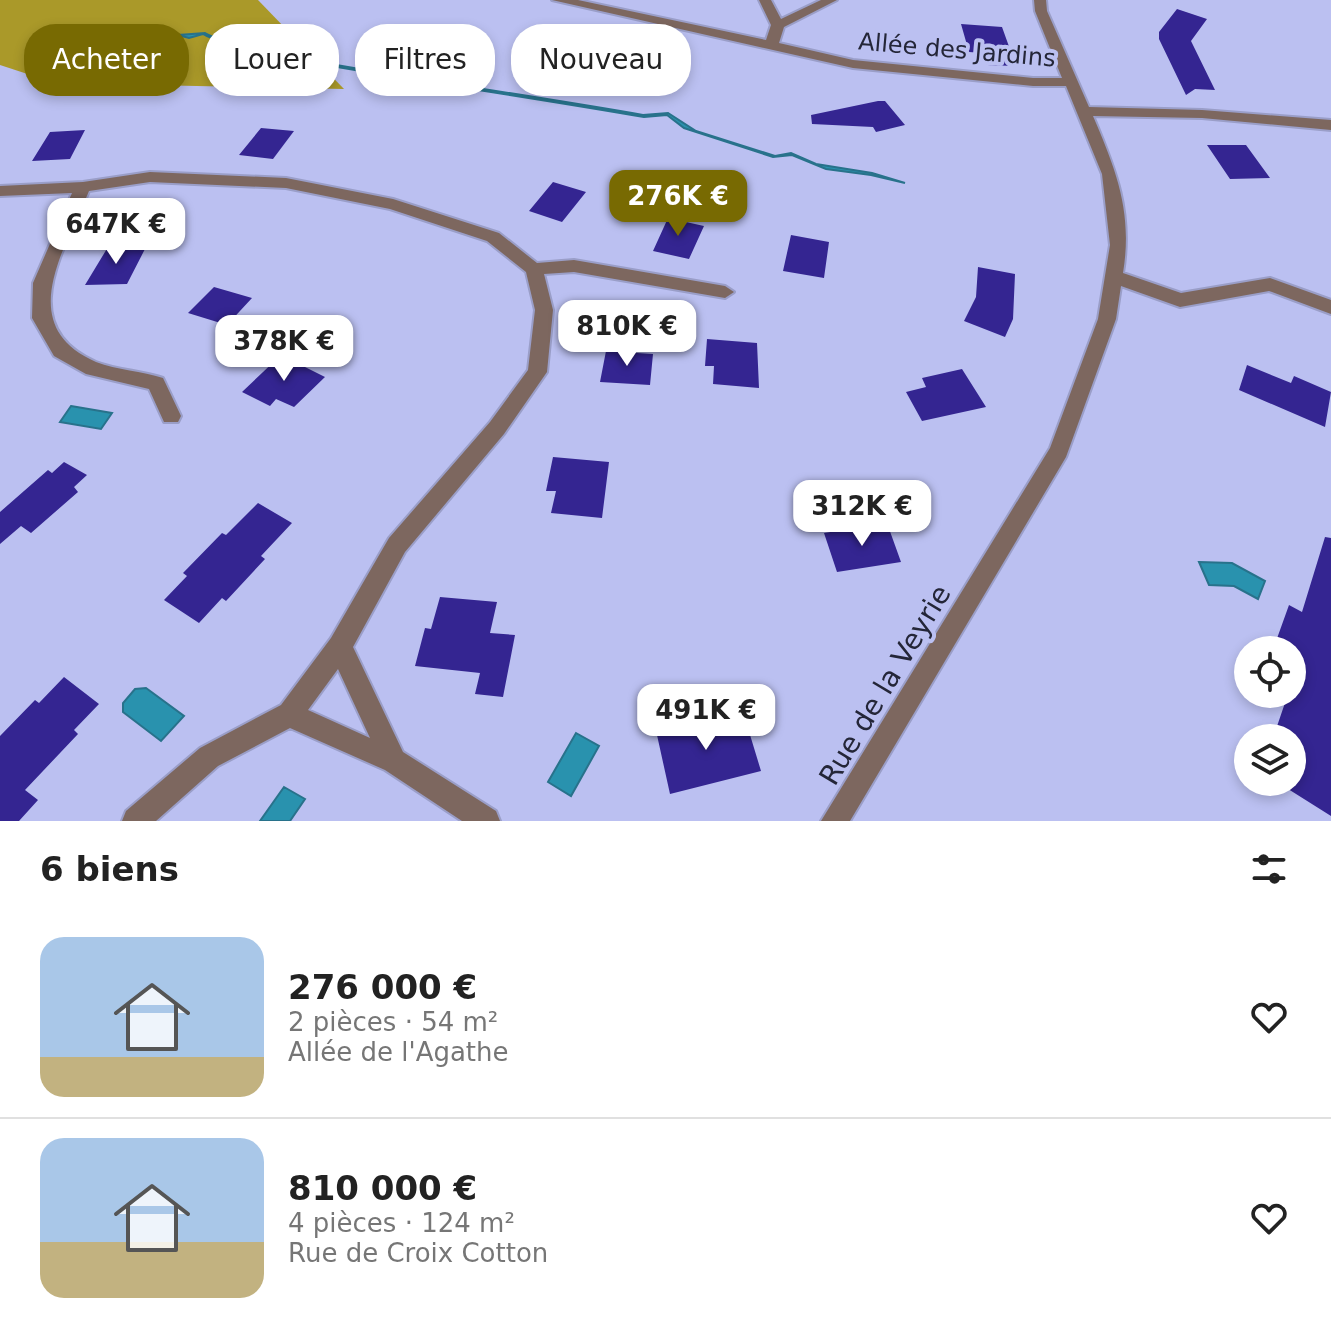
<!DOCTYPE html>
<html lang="fr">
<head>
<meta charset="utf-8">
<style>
  body { margin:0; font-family:"DejaVu Sans",sans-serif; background:#f2f2f2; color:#222; height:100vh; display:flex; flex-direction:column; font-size:30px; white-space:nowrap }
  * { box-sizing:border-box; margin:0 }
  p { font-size:26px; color:#767676 }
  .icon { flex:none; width:44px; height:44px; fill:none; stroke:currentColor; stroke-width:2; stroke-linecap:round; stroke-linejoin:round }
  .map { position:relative; height:821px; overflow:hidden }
  .sheet { display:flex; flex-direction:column; background:#fff; flex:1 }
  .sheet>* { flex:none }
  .guide { position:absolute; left:24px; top:24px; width:800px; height:72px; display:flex; gap:16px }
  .tools { position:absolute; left:1234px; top:636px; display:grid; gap:16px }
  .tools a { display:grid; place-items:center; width:72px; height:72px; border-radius:50%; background:#fff; box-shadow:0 4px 12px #0003; font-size:40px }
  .price { position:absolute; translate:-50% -68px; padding:0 18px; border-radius:16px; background:#fff; color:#222; font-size:26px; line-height:52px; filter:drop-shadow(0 2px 4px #0008) }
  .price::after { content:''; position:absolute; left:50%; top:48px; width:24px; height:18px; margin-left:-12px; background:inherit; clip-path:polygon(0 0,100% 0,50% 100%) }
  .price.selected { background:#786a02; color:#fff }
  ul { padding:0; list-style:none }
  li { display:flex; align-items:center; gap:24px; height:200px; padding:0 40px }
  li+li { border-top:2px solid #e0e0e0 }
  li span { display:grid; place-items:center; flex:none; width:224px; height:160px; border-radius:24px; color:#555 }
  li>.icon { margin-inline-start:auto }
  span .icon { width:96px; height:96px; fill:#fffc; stroke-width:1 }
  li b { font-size:34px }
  h2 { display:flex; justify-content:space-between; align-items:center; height:96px; padding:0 40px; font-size:34px }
  .tag { padding:0 28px; border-radius:32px; background:#fff; box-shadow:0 4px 12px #0003; font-size:28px; line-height:72px }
  .tag.selected { background:#786a02; color:#fff }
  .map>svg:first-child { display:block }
  .green { fill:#aa9929 }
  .water { fill:#2992ae; stroke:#28728b; stroke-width:2 }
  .building { fill:#342591 }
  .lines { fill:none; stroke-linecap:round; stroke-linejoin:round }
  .minor-casing { stroke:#9a9ec8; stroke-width:4 }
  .minor { fill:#7d675f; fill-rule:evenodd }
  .labels { text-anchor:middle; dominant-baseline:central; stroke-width:8; stroke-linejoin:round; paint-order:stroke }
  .far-street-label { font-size:24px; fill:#242638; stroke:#bbc0f1 }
  .street-label { font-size:28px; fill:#242638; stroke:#bbc0f1 }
</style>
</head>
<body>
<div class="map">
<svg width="1331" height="821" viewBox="0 0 1331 821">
  <rect width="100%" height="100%" fill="#bbc0f1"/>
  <path class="green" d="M0 0H258L344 89 55 83 0 65Z"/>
  <path class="water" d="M205 33C220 42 235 40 249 49 380 75 512 92 643 115L668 113 696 131 775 156 791 153 816 164 872 173 905 183 871 175 826 169 792 155 773 157 684 128 667 115 644 117C512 94 379 76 248 51 234 41 217 43 203 34L189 38 178 35Z
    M71 406 112 413 101 429 60 422Z
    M1199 562 1232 563 1265 581 1258 599 1234 586 1209 585Z
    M146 688 184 716 161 741 123 712V703L135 689Z
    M576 733 599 746 571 796 548 782Z
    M284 787 305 799 290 821H260Z"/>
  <path class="building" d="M1177 9 1207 19 1191 41 1215 90 1195 89 1186 95 1159 39V32Z
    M961 24 1002 27 1016 66 987 65 983 53 969 52Z
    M878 101H885L905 125 876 132 873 127 812 124 811 115Z
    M261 128 294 131 273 159 239 155Z
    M85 130 70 159 32 161 50 132Z
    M1207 145H1246L1270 178 1230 179Z
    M553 182 586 192 562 222 529 211Z
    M668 218 704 226 689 259 653 251Z
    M791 235 829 242 824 278 783 271Z
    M108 247H146L127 284 85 285Z
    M978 267 1015 274 1013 319 1005 337 964 321 976 297Z
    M214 287 252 298 227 325 188 313Z
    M707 339 757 343 759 388 713 384 714 366H705Z
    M606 351 653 354 650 385 600 382Z
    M281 355 325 377 294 407 276 399 270 406 242 392Z
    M1247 365 1291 383 1294 376 1331 392 1325 427 1239 390Z
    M962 369 986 407 922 421 906 392 926 387 922 378Z
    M553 457 609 462 602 518 551 513 556 491H546Z
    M64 462 87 475 74 487 78 492 31 533 21 526 0 544V512L48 470 52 473Z
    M258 503 292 523 261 556 265 559 226 601 222 598 199 623 164 600 187 576 183 573 222 533 226 535Z
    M887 523 901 562 837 572 824 533Z
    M1325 537 1331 538V816L1277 782H1292V738H1273L1288 694H1292V682L1300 658 1292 653V650L1275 644 1289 605 1302 612Z
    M440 597 497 602 490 633 515 635 503 697 475 694 480 673 415 666 425 628 431 629Z
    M64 677 99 704 74 730 78 734 25 790 38 800 19 821H0V736L35 700 39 703Z
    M744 715 761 771 670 794 655 726 694 717 696 726Z"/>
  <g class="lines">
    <defs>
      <path id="minor" d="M552 0H578L766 40 771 25 759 0H771L781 19 821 0H837L784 27 779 43 853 60 1033 78H1062L1035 11 1034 0H1046L1047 11 1089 107 1202 110 1331 120V130L1202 118 1093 116C1116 170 1133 212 1123 273L1181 293 1270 278 1331 300V314L1269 291 1180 307 1121 286 1116 319 1066 457 850 821H821L1050 448 1098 319 1110 245 1102 174 1066 86H1033L853 68Z
        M150 172 286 178 393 199 499 233 537 263 574 260 725 286 734 292 725 298 574 272 544 274 553 310 547 372 504 434 405 552 353 647 403 752 496 811 500 821H462L385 770 290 728 218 766 156 821H122L126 811 200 748 281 705 331 638 389 538 490 422 528 370 535 310 526 272 487 241 390 209 286 188 150 182 89 191C65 249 13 326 96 362 117 370 142 371 163 378L181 416 178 422H164L149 389 86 374 54 356 32 318 33 283 72 193 0 196V186L83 182ZM338 669 370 738 308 710Z"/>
    </defs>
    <use href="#minor" class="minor-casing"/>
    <use href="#minor" class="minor"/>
  </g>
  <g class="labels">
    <g class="far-street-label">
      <text transform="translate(957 50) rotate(5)">Allée des Jardins</text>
    </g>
    <g class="street-label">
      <text transform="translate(885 685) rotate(-59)">Rue de la Veyrie</text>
    </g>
  </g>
</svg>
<div class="tools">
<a><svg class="icon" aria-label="locate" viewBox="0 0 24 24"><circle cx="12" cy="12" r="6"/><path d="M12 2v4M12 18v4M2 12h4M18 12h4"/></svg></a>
<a><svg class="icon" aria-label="layers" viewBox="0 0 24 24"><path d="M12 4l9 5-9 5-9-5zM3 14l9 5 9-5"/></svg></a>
</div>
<b class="price selected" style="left:678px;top:238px">276K €</b>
<b class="price" style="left:116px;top:266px">647K €</b>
<b class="price" style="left:627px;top:368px">810K €</b>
<b class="price" style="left:284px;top:383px">378K €</b>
<b class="price" style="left:862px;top:548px">312K €</b>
<b class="price" style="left:706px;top:752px">491K €</b>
<div class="guide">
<a class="tag selected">Acheter</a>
<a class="tag">Louer</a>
<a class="tag">Filtres</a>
<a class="tag">Nouveau</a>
</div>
</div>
<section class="sheet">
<h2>6 biens<svg class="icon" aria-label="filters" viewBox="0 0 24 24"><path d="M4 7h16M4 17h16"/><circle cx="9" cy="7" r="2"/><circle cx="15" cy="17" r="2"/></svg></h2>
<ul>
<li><span style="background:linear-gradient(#a9c7e8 75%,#c2b280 0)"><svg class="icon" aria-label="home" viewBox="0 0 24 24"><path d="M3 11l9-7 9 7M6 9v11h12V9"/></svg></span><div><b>276 000 €</b><p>2 pièces · 54 m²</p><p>Allée de l'Agathe</p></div><svg class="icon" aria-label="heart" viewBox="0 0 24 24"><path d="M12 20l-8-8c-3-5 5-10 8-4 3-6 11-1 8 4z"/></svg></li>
<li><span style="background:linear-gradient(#a9c7e8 65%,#c2b280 0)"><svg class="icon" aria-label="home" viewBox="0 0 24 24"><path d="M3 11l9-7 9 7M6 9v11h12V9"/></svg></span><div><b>810 000 €</b><p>4 pièces · 124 m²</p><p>Rue de Croix Cotton</p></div><svg class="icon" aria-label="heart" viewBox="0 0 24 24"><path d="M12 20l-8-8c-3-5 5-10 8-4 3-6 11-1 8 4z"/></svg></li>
</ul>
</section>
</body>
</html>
